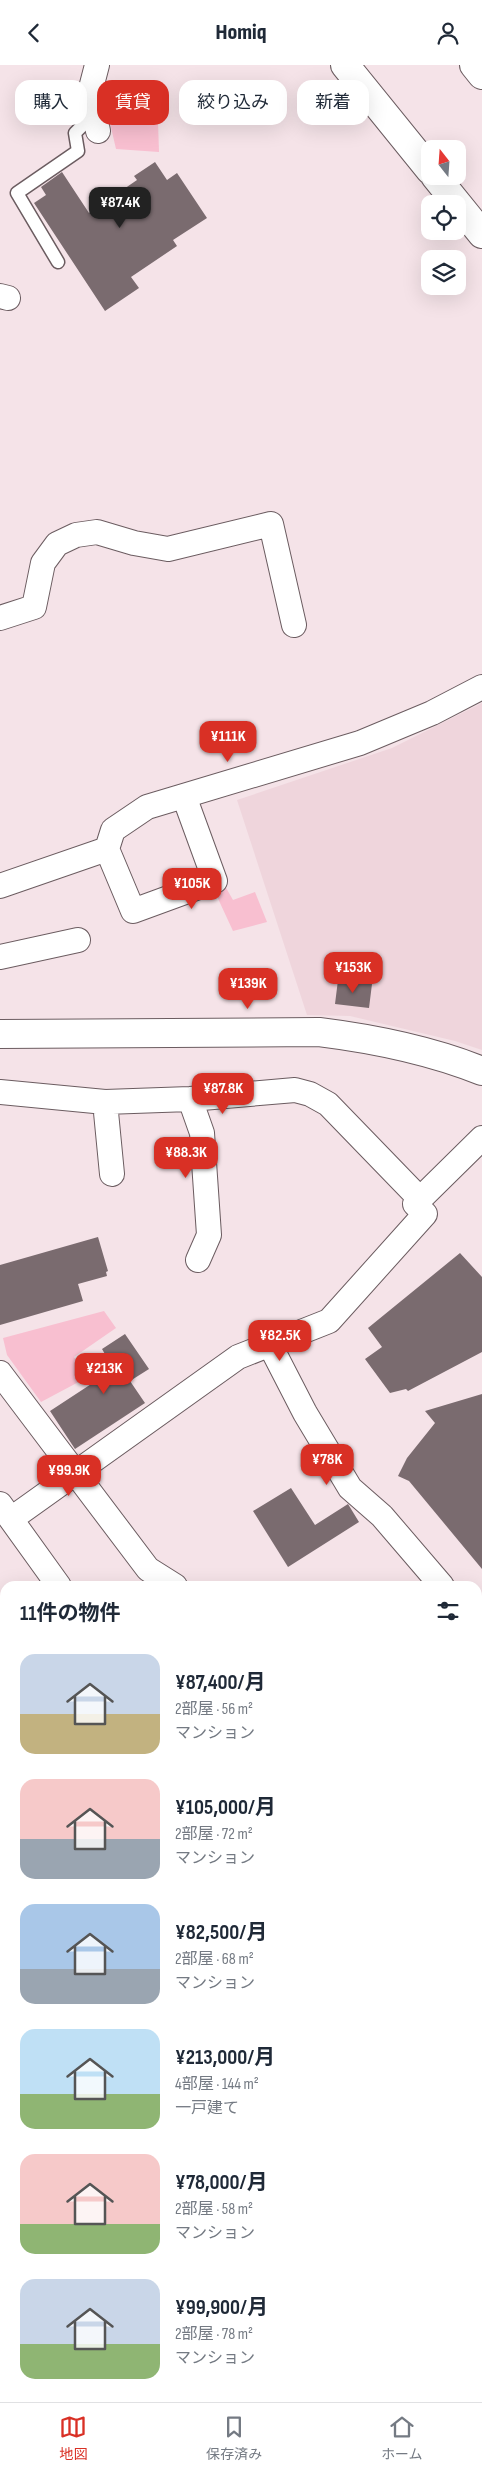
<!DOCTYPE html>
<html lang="ja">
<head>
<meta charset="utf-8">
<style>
  body { margin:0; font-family:"Sofia Sans Condensed","Noto Sans JP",sans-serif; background:#f6f6f7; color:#1f2937; height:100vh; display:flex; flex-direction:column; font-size:19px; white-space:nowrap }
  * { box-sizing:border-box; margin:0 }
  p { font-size:16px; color:#747a83 }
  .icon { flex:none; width:28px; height:28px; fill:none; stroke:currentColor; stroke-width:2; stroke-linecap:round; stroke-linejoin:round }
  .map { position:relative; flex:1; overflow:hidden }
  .details { position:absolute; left:0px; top:1516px; width:482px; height:821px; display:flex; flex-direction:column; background:#fff; border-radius:15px 15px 0 0; box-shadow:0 5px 20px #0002 }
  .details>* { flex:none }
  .hud { position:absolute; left:15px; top:15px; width:452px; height:45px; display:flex; gap:10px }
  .needle { width:32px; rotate:343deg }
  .controls { position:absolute; left:421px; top:75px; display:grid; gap:10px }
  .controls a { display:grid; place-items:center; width:45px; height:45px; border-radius:10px; background:#fff; box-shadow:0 5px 20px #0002; font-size:25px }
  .price { position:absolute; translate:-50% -42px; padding:0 11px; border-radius:10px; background:#d93025; color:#fff; font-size:16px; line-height:32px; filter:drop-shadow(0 1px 2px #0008) }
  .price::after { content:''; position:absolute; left:50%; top:30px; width:15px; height:11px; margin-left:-8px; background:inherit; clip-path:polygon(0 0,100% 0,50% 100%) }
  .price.on { background:#222; color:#fff }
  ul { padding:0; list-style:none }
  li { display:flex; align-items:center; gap:15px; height:125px; padding:0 20px }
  li span { display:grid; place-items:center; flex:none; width:140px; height:100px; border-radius:15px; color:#555 }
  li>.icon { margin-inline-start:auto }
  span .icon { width:60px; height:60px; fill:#fffc; stroke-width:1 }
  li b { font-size:21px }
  h2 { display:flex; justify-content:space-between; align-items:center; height:60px; padding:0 20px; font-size:21px }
  .pill { padding:0 18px; border-radius:15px; background:#fff; box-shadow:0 5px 20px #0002; font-size:18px; line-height:45px }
  .pill.on { background:#d93025; color:#fff }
  header { display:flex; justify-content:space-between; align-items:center; height:65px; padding:0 20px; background:#fff; font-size:22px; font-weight:800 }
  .tab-bar { display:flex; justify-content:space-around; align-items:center; height:70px; border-top:1px solid #e0e1e3; background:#fff; font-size:14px; color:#747a83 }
  .tab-bar a { display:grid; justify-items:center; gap:2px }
  .tab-bar .on { color:#d93025 }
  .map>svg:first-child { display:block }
  .built { fill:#efd5dc }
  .green { fill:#f8bfd0 }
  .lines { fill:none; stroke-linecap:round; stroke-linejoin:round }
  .river { stroke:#e38da9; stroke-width:46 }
  .building { fill:#7a6b6f }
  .lane-casing { stroke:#6b5c60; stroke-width:15 }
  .street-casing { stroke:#6b5c60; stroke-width:26 }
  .secondary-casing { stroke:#6b5c60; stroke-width:30 }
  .primary-casing { stroke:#6b5c60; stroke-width:30 }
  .lane { stroke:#fff; stroke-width:12 }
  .street { stroke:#fff; stroke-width:24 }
  .secondary { stroke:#fff; stroke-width:28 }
  .primary { stroke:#fff; stroke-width:28 }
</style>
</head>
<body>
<header><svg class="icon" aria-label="back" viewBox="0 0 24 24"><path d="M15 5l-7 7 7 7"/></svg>Homiq<svg class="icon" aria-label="person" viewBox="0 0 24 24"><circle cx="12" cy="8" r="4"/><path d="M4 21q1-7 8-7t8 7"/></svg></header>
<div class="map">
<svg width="482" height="2337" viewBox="0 0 482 2337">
  <rect width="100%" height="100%" fill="#f5e3e8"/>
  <path class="built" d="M482 638V985L455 976 350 951 307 950 237 735 392 683Z"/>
  <path class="green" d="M107 45 158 57 159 87 116 84Z
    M225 821 233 835 255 827 267 857 233 866 214 825Z
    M104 1246 116 1263 74 1292 88 1312 41 1337 7 1290 3 1273Z"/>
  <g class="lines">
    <path class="river" d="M0 2136 5 2139
      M478 2331 482 2332"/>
  </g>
  <path class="building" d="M155 97 167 115 177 108 207 153 173 175 177 181 131 212 139 223 105 246 34 138 46 130 41 122 62 107 89 148 137 115 134 111Z
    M338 915 372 919 369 943 335 939Z
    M98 1172 108 1206 106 1207 107 1211 78 1219 83 1236 0 1260V1200Z
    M460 1188 482 1212V1287L408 1326 406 1324 390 1328 365 1294 382 1282 368 1263Z
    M125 1269 149 1304 130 1316 145 1338 75 1384 50 1346 108 1308 100 1295 106 1291 102 1284Z
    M482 1329V1504L409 1416 398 1411 407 1393 435 1358 425 1346Z
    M291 1423 315 1460 348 1439 359 1457 288 1502 253 1446Z"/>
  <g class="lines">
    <defs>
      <path id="lane" d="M58 197 17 128 78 86 75 68 93 50
        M478 1760 482 1756
        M0 1922 5 1929
        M0 1979 5 1974"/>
      <path id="street" d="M97 0 90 27 98 66
        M0 231 8 233
        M0 553 34 542 43 498 57 479 76 470 97 467 134 478 168 484 271 459 294 560
        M107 784 133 846 215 816 184 731
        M0 821 107 784 113 765 147 742 360 678 432 648 482 622
        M0 892 78 875
        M0 1027 105 1037 190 1034 295 1025 310 1029 328 1039 420 1134
        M190 1034 202 1068 209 1170 198 1195
        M105 1037 112 1109
        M270 1280 305 1348 350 1423 382 1451 442 1521
        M0 1308 148 1504 175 1521
        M0 1439 59 1521
        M11 1454 238 1292 329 1256 425 1149 415 1139 482 1073
        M478 1564 482 1569
        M0 1585 5 1583
        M478 1673 482 1670
        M0 1800 5 1799
        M478 1961 482 1969
        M478 1991 482 1990
        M0 2010 5 2012
        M0 2114 5 2109
        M0 2151 5 2155
        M478 2309 482 2310
        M396 2332 398 2337
        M421 2332 442 2337
        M366 2337 378 2332"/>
      <path id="secondary" d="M0 969 319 967C375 974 430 985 482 1006"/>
      <path id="primary" d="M345 0 430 105
        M474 0 482 10
        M435 111 482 169"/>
    </defs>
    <use href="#lane" class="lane-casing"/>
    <use href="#street" class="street-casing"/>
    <use href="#secondary" class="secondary-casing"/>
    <use href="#primary" class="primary-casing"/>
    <use href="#lane" class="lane"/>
    <use href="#street" class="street"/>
    <use href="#secondary" class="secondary"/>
    <use href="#primary" class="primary"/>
  </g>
</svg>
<div class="controls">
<a><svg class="needle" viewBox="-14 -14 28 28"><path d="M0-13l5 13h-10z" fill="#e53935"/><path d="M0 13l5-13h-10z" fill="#747a83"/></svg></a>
<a><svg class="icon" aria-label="locate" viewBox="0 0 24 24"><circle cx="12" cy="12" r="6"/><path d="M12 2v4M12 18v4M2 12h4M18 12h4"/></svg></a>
<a><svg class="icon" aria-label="layers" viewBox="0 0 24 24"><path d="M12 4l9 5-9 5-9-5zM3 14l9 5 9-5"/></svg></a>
</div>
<b class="price on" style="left:120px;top:164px">¥87.4K</b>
<b class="price" style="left:228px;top:698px">¥111K</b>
<b class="price" style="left:192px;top:845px">¥105K</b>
<b class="price" style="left:353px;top:929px">¥153K</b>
<b class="price" style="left:248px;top:945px">¥139K</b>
<b class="price" style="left:223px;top:1050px">¥87.8K</b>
<b class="price" style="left:186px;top:1114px">¥88.3K</b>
<b class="price" style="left:280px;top:1297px">¥82.5K</b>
<b class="price" style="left:104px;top:1330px">¥213K</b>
<b class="price" style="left:327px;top:1421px">¥78K</b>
<b class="price" style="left:69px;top:1432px">¥99.9K</b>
<div class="hud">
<a class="pill">購入</a>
<a class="pill on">賃貸</a>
<a class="pill">絞り込み</a>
<a class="pill">新着</a>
</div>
<section class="details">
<h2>11件の物件<svg class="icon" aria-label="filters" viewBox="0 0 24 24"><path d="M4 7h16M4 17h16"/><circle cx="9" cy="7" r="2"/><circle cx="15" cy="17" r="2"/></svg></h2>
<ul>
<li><span style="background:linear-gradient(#c9d6e8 60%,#c2b280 0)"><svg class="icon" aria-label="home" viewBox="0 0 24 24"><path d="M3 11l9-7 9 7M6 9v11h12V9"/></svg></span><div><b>¥87,400/月</b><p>2部屋 · 56 m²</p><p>マンション</p></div></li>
<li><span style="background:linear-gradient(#f6c9c9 60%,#9aa5b1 0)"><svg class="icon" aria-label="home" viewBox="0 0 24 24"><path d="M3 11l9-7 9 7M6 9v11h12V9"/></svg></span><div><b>¥105,000/月</b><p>2部屋 · 72 m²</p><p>マンション</p></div></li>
<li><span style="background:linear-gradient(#a9c7e8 65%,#9aa5b1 0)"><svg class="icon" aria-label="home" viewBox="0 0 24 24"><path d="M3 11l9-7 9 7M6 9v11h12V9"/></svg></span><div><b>¥82,500/月</b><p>2部屋 · 68 m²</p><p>マンション</p></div></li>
<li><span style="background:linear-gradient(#bfe0f5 65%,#8fb573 0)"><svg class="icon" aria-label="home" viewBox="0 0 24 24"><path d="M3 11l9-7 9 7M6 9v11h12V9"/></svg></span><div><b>¥213,000/月</b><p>4部屋 · 144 m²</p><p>一戸建て</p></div></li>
<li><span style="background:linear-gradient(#f6c9c9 70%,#8fb573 0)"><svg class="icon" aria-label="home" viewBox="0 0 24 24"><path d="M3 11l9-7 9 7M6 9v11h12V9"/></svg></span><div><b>¥78,000/月</b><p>2部屋 · 58 m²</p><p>マンション</p></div></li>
<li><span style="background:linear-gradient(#c9d6e8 65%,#8fb573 0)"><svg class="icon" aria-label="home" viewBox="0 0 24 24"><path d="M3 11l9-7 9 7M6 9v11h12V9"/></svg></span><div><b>¥99,900/月</b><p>2部屋 · 78 m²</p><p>マンション</p></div></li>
</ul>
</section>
</div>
<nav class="tab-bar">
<a class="on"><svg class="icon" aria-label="map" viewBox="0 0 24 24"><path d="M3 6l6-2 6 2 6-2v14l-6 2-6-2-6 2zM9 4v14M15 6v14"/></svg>地図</a>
<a><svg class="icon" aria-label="saved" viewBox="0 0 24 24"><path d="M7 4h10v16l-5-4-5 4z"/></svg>保存済み</a>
<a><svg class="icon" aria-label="home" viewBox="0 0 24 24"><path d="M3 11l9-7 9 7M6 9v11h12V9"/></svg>ホーム</a>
</nav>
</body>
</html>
